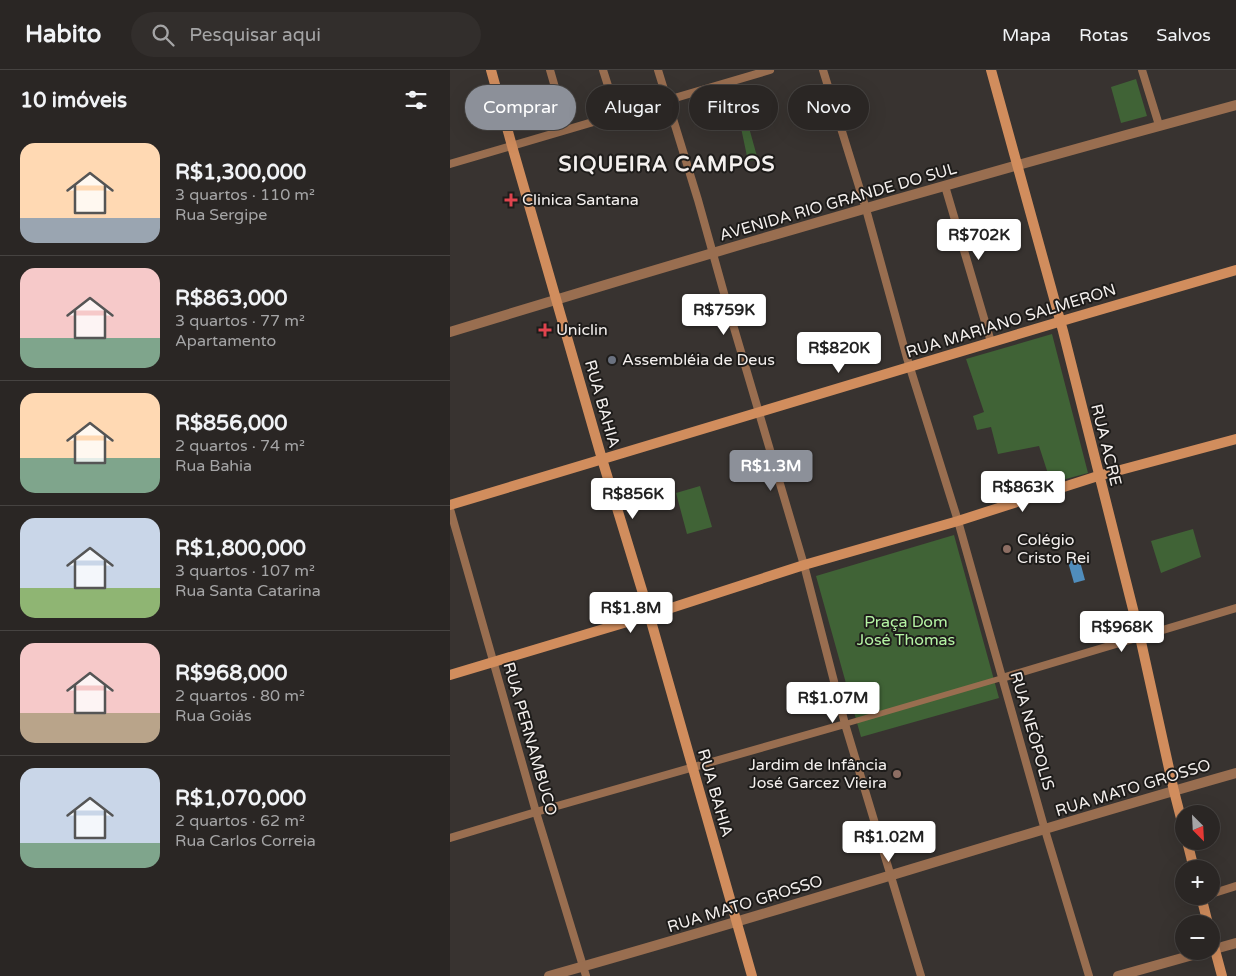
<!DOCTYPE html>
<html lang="pt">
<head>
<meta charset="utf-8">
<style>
  body { margin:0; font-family:"Varela Round",sans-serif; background:#322e2c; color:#f1f3f6; height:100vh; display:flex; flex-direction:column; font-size:19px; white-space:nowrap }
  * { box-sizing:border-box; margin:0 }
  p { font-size:16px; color:#a5a5a6 }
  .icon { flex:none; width:28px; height:28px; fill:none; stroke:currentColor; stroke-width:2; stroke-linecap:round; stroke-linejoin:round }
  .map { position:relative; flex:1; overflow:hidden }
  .drawer { display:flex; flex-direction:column; background:#2a2624; width:450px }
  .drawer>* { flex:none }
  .top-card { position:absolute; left:15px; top:15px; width:475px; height:45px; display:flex; gap:10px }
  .needle { width:32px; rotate:156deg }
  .fabs { position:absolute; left:725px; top:735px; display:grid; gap:10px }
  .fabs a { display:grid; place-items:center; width:45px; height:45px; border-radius:50%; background:#2a2624; box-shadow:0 5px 20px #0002,0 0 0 1px #464341; font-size:25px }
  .price { position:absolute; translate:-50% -42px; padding:0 11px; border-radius:5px; background:#fff; color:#222; font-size:16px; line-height:32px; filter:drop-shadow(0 1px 2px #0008) }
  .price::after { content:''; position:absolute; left:50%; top:30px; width:15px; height:11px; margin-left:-8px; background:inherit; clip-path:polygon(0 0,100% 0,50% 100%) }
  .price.current { background:#8c9099; color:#fff }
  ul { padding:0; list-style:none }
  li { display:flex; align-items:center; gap:15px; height:125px; padding:0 20px }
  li+li { border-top:1px solid #464341 }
  li span { display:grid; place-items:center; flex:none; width:140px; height:100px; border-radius:15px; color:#555 }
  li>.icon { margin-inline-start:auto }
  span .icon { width:60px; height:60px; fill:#fffc; stroke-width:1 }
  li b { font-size:21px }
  h2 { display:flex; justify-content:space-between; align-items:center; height:60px; padding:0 20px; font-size:21px }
  .tag { padding:0 18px; border-radius:22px; background:#2a2624; box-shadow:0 5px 20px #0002,0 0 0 1px #464341; font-size:18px; line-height:45px }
  .tag.current { background:#8c9099; color:#fff }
  header { display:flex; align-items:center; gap:30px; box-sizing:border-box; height:70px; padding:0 25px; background:#2a2624; border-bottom:1px solid #464341 }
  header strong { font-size:24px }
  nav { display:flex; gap:28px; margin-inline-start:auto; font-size:18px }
  .search { width:350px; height:45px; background:#322e2c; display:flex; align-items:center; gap:12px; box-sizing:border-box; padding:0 18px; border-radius:28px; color:#a5a5a6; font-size:19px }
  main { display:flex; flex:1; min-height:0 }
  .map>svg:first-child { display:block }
  .green { fill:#406336 }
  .water { fill:#508dbc }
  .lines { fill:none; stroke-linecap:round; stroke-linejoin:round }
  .pedestrian { stroke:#996e50; stroke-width:5.5 }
  .minor { stroke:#996e50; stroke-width:8 }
  .tertiary { stroke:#996e50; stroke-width:10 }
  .secondary { stroke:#d18d5d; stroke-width:10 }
  .health-dot { fill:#e0444e; stroke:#1e1c1a; stroke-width:2 }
  .worship-dot { fill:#6b7280; stroke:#1e1c1a; stroke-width:2 }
  .education-dot { fill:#8d6e63; stroke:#1e1c1a; stroke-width:2 }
  .labels { text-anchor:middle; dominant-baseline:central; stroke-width:4; stroke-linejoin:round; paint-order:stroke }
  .poi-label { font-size:16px; fill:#f4f0ee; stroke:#1e1c1a; text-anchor:start }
  .street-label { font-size:16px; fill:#f4f0ee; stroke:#1e1c1a }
  .park-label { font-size:16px; fill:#b5f4a4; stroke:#1e1c1a }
  .district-label { font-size:21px; font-weight:bold; letter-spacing:1px; fill:#f4f0ee; stroke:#1e1c1a }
</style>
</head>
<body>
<header>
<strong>Habito</strong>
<div class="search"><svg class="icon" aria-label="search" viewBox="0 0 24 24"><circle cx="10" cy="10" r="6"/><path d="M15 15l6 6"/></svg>Pesquisar aqui</div>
<nav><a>Mapa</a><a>Rotas</a><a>Salvos</a></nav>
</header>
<main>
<section class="drawer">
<h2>10 imóveis<svg class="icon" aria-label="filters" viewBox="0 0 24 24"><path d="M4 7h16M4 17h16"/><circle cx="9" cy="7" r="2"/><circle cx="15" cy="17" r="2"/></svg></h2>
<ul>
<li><span style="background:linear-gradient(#ffd9b3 75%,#9aa5b1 0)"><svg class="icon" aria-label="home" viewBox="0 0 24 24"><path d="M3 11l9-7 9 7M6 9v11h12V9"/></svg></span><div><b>R$1,300,000</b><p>3 quartos · 110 m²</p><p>Rua Sergipe</p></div></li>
<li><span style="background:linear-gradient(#f6c9c9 70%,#7fa58c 0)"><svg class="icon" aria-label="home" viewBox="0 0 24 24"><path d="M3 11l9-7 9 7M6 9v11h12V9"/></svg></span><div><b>R$863,000</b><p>3 quartos · 77 m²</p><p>Apartamento</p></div></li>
<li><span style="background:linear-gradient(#ffd9b3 65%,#7fa58c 0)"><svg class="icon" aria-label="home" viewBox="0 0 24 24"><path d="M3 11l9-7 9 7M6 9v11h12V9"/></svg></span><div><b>R$856,000</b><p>2 quartos · 74 m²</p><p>Rua Bahia</p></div></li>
<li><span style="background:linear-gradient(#c9d6e8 70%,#8fb573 0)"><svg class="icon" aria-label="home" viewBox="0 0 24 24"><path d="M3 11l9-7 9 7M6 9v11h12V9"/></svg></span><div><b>R$1,800,000</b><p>3 quartos · 107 m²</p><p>Rua Santa Catarina</p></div></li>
<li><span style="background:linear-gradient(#f6c9c9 70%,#b9a48a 0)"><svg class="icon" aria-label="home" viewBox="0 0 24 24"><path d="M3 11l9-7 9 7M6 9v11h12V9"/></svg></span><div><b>R$968,000</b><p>2 quartos · 80 m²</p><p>Rua Goiás</p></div></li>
<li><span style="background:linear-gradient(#c9d6e8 75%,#7fa58c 0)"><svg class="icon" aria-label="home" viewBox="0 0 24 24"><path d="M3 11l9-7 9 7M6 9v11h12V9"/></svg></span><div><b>R$1,070,000</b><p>2 quartos · 62 m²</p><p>Rua Carlos Correia</p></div></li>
</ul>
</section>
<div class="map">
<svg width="786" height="906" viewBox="0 0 786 906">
  <rect width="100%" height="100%" fill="#383330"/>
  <path class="green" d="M686 9 697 46 671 53 661 17Z
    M288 18 308 90 298 91 283 20Z
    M602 264 638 403 601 413 589 376 548 384 541 357 527 360 523 346 534 342 516 289Z
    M250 416 262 457 237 464 226 423Z
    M743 459 751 487 711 503 701 471Z
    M504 465 549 628 411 667 366 506Z"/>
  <path class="water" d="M629 488 635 510 624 513 618 492Z"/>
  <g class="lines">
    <path class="pedestrian" d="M395 654 552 608"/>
    <path class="minor" d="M100 0 117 59
      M153 0 167 44
      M208 0 248 130 279 241 354 495 395 654 471 906
      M373 0 416 139 457 288 508 451 595 760 639 906
      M692 0 709 55
      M0 94 320 0
      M495 116 541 272
      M0 439 86 742 136 906
      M552 608 786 538
      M0 768 86 742 395 654
      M761 824 786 816"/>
    <path class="tertiary" d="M0 262C261 182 523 106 786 35
      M761 880 786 873
      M99 906C329 842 556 768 786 703
      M668 906 757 881"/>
    <path class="secondary" d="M41 0 62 76 152 389 195 530 302 906
      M541 0 613 261 690 567 724 721 734 760
      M0 435 622 248 786 200
      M0 605 187 549 354 495 508 451 648 406 786 369
      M737 771 744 799
      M751 826 758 854
      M761 865 772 906"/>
  </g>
  <g class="health-dot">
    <path d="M58.5 122.5h5v5h5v5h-5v5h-5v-5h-5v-5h5z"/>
    <path d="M92.5 252.5h5v5h5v5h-5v5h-5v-5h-5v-5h5z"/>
  </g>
  <circle class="worship-dot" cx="162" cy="290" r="5"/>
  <g class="education-dot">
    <circle cx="557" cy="479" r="5"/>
    <circle cx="447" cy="704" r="5"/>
  </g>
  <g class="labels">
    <g class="poi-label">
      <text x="72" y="130">Clinica Santana</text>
      <text x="106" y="260">Uniclin</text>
      <text x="172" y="290">Assembléia de Deus</text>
      <text x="567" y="470">Colégio<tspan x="567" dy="18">Cristo Rei</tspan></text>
      <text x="437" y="695" text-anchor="end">Jardim de Infância<tspan x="437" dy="18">José Garcez Vieira</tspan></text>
    </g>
    <g class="street-label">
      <text transform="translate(388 132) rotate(-16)">AVENIDA RIO GRANDE DO SUL</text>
      <text transform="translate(561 251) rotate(-17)">RUA MARIANO SALMERON</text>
      <text transform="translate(152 334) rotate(74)">RUA BAHIA</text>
      <text transform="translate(656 375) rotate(76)">RUA ACRE</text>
      <text transform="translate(582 661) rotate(74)">RUA NEÓPOLIS</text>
      <text transform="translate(80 669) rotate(74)">RUA PERNAMBUCO</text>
      <text transform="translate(683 718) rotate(-17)">RUA MATO GROSSO</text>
      <text transform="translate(265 723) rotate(74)">RUA BAHIA</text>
      <text transform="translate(295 834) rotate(-17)">RUA MATO GROSSO</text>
    </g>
    <g class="park-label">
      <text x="456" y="552">Praça Dom<tspan x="456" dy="18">José Thomas</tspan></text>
    </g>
    <g class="district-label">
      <text x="217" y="94">SIQUEIRA CAMPOS</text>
    </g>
  </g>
</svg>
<div class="fabs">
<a><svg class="needle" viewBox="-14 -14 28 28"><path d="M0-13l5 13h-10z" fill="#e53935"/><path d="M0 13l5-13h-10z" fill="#a5a5a6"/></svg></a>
<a>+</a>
<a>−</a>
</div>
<b class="price" style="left:529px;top:191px">R$702K</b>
<b class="price" style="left:274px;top:266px">R$759K</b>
<b class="price" style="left:389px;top:304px">R$820K</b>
<b class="price current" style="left:321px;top:422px">R$1.3M</b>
<b class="price" style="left:573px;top:443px">R$863K</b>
<b class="price" style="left:183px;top:450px">R$856K</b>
<b class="price" style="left:181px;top:564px">R$1.8M</b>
<b class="price" style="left:672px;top:583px">R$968K</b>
<b class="price" style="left:383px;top:654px">R$1.07M</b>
<b class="price" style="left:439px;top:793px">R$1.02M</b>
<div class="top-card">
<a class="tag current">Comprar</a>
<a class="tag">Alugar</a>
<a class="tag">Filtros</a>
<a class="tag">Novo</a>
</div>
</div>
</main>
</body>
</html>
